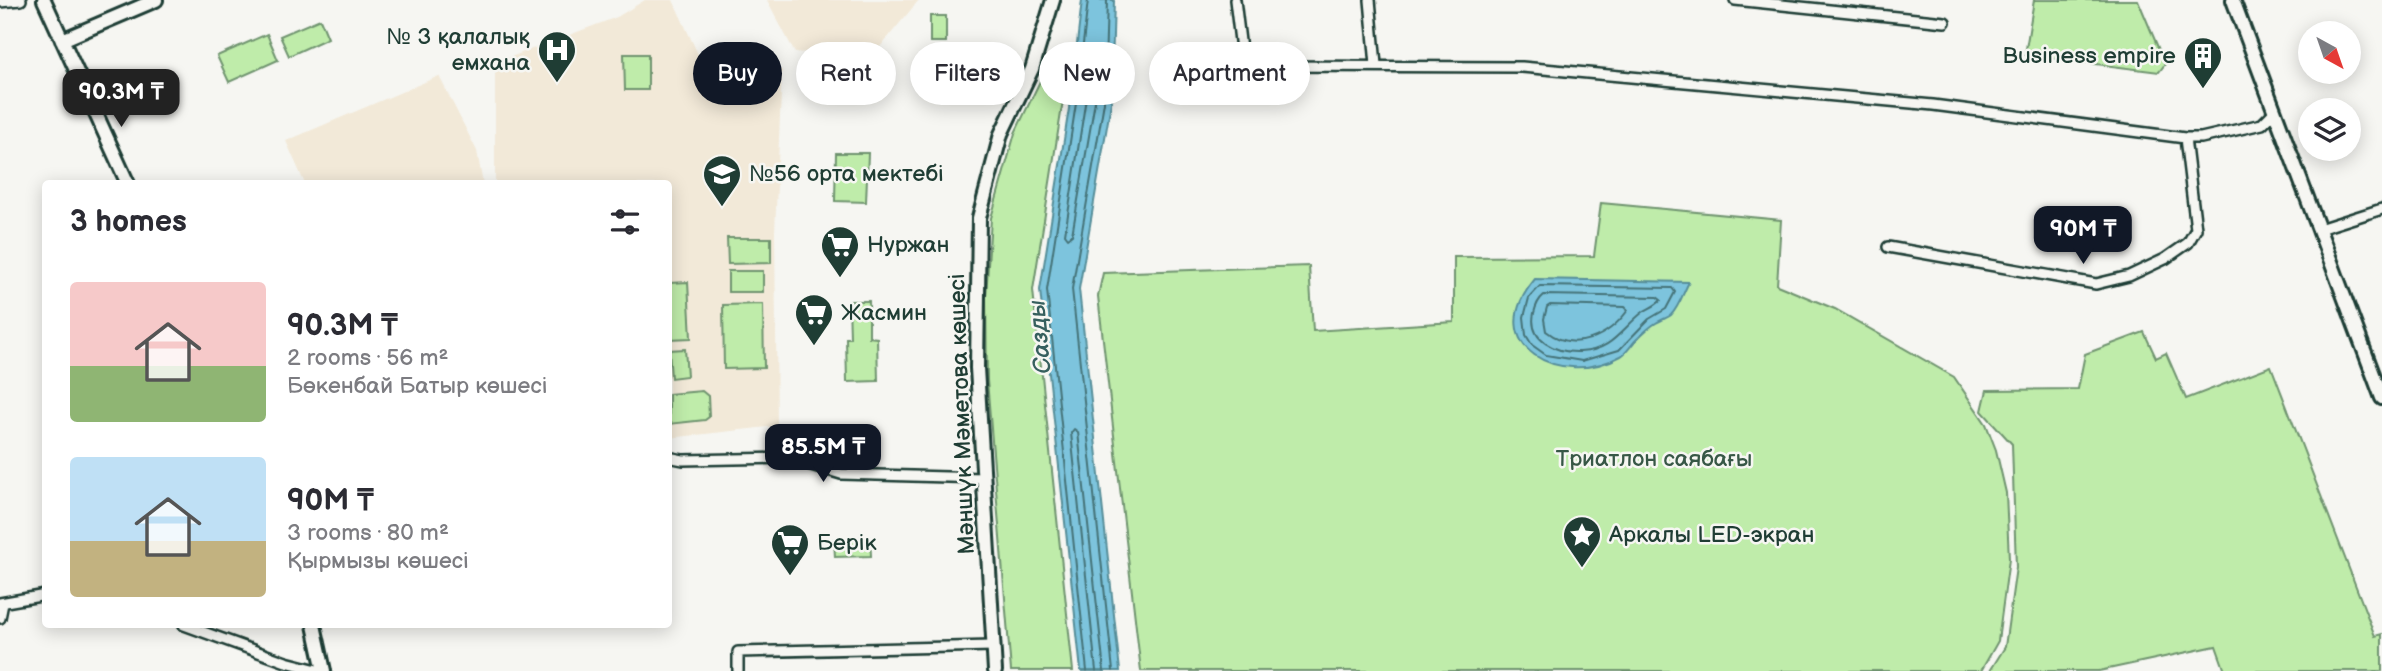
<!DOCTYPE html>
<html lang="en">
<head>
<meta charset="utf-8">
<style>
  body { margin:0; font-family:"Balsamiq Sans",sans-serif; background:#f7f7f7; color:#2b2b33; height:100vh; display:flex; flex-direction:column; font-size:26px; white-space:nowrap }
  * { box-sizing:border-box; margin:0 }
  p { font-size:23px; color:#7c7c81 }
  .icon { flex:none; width:38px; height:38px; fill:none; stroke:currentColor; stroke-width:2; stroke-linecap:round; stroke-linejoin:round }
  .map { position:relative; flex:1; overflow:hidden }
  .sheet { position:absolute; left:42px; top:180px; width:630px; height:448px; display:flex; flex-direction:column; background:#fff; border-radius:7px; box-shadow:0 4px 18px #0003 }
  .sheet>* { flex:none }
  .hud { position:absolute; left:693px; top:42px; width:665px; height:63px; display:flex; gap:14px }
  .needle { width:46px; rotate:140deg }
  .buttons { position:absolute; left:2298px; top:21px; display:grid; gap:14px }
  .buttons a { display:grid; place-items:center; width:63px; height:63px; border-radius:50%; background:#fff; box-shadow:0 4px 18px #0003; font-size:35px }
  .price { position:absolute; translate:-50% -60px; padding:0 16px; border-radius:14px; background:#111827; color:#fff; font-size:23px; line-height:46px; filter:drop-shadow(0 2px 4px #0008) }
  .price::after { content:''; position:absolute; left:50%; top:42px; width:21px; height:16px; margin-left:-10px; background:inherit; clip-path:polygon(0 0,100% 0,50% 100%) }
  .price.current { background:#222; color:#fff }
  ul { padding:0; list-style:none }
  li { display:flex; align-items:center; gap:21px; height:175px; padding:0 28px }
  li span { display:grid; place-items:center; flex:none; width:196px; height:140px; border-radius:7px; color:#555 }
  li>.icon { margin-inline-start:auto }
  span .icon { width:84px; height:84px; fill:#fffc; stroke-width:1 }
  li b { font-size:30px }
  h2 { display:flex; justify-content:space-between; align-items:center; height:84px; padding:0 28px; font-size:30px }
  .chip { padding:0 24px; border-radius:32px; background:#fff; box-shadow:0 4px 18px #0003; font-size:24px; line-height:63px }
  .chip.current { background:#111827; color:#fff }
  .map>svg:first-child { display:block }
  .built { fill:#f2e9d8 }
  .green { fill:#bfecaa; stroke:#6f946f; stroke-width:2 }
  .water { fill:#7dc4dd; stroke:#578e99; stroke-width:2 }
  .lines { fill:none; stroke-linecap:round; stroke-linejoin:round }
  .shore { stroke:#457378; stroke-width:2 }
  .street-casing { stroke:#1f3d34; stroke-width:14 }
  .secondary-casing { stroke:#1f3d34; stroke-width:18 }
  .street { stroke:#f6f6f2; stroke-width:9 }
  .secondary { stroke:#f6f6f2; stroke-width:12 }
  .labels { text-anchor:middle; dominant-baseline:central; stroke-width:5; stroke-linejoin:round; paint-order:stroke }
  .poi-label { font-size:23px; fill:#1f3d34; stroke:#f6f6f2; text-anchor:start }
  .street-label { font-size:23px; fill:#1f3d34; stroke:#f6f6f2 }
  .park-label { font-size:23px; fill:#375746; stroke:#f6f6f2 }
  .water-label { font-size:24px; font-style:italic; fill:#365f5e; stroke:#f6f6f2 }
</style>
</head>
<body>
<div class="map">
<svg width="2382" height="671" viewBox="0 0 2382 671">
  <rect width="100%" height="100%" fill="#f6f6f2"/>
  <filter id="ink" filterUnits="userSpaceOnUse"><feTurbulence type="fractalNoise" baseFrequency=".0143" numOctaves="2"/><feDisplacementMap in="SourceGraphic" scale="14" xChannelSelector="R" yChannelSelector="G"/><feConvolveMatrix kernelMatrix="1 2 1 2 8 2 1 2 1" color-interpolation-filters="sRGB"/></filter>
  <g filter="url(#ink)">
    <path class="built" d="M645 0H673L703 65 782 70 775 232 777 426 669 438 668 184H495V63L617 17Z
      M767 0H919L880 47 795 53Z
      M439 76 477 151 483 184H305L286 141Z"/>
    <path class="green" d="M2034 0H2138L2165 64 2159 72 2025 55Z
      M930 16H946V42H930Z
      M320 19 328 38 289 56 280 36Z
      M267 34 278 60 229 82 217 56Z
      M1054 52 1070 56 1033 290 1073 671H1011L987 380 986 297 991 218 1015 133Z
      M624 54H648V90H625Z
      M836 153H868L866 202 835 201Z
      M1601 203 1781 220 1777 285 1835 309 1954 377 1986 424 1996 450 2006 493 2009 559 1998 641 1981 671H1141L1098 296 1103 273 1309 266 1313 331 1454 322V257L1594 256Z
      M727 238H771V263L728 264Z
      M728 271H763V292H728Z
      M688 282 691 338 669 339V283Z
      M849 301H869V337L877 338 878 381 847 382 846 338H850Z
      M763 304 764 368 724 369 723 305Z
      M2144 332 2156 358 2166 353 2186 399 2271 366 2375 636 2382 634V671H2225L2216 646 2099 671H1990L2005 647 2016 567 2012 444 1982 411 1987 390 2078 389 2085 354Z
      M685 349 687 376 671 378 669 350Z
      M702 391 708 396 709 417 705 420 669 424V394Z
      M870 537 871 556 835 557 834 539Z"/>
    <path class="water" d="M1082 0H1114L1111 103 1079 289 1120 671H1081L1040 290 1071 96Z
      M1535 279 1689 282C1684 291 1679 307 1671 315 1667 318 1661 320 1656 323 1649 327 1642 334 1636 340 1631 345 1627 353 1621 356 1561 389 1479 346 1535 279Z"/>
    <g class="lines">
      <path class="shore" d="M1107 0 1104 102 1072 289 1113 671
        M1093 74 1096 78 1095 101 1072 235 1068 238 1065 234 1089 78Z
        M1540 286 1672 288 1675 292 1666 309 1649 319 1619 350 1582 361 1546 355 1532 345 1526 335 1524 317 1529 298Z
        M1544 295 1657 297 1661 300C1656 306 1649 308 1643 312 1621 329 1612 351 1580 352 1556 353 1528 341 1534 313 1536 305 1538 300 1544 295Z
        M1550 305 1625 307 1628 310C1609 336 1575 354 1546 331L1544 319 1547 307Z
        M1087 671 1047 290 1077 97 1088 0
        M1096 671 1071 433 1074 429 1078 432 1104 671"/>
      <defs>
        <path id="street" d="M1235 0 1243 66 1522 67 1933 105 2185 138H2201L2262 124 2275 111
          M1370 0 1376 65
          M1735 0 1945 22
          M0 2 21 0
          M2319 229 2382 209
          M1888 247 2096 284 2129 276 2165 259 2188 243 2196 229 2185 138
          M668 457 683 460 788 458 841 474 983 478
          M0 603 46 595
          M0 618 3 603
          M184 625 286 662 321 671
          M738 671V652L993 646"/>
        <path id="secondary" d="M44 0 128 184
          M2233 0 2382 398
          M62 40 156 0
          M314 625 324 671
          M995 671 977 368 979 218 1001 134 1032 69 1053 0"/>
      </defs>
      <use href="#street" class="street-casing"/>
      <use href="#secondary" class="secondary-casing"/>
      <use href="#street" class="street"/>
      <use href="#secondary" class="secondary"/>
    </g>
  </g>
  <defs>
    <symbol id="hospital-pin" viewBox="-11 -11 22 30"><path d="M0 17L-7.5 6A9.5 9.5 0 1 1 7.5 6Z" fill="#1f3d34" stroke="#f6f6f2"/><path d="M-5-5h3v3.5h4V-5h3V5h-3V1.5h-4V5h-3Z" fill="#fff"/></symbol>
    <symbol id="building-pin" viewBox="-11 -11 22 30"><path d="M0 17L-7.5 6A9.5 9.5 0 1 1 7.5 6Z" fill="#1f3d34" stroke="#f6f6f2"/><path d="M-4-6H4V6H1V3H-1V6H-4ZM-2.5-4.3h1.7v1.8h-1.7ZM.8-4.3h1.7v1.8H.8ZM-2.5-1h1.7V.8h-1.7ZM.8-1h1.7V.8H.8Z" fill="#fff"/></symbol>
    <symbol id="school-pin" viewBox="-11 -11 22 30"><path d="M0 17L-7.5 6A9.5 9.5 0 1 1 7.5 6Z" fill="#1f3d34" stroke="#f6f6f2"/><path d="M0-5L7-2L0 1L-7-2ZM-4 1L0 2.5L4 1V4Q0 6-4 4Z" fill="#fff"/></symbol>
    <symbol id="supermarket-pin" viewBox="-11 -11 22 30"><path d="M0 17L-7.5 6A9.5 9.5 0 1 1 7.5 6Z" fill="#1f3d34" stroke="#f6f6f2"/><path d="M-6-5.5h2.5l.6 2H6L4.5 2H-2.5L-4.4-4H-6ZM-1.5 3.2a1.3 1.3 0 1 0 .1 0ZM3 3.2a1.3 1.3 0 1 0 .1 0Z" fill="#fff"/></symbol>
    <symbol id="sight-pin" viewBox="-11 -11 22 30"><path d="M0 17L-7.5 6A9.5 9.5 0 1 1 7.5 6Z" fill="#1f3d34" stroke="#f6f6f2"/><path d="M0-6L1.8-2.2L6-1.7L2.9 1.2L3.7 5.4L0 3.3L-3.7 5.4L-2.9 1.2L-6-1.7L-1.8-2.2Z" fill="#fff"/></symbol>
  </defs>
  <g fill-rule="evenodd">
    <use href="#hospital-pin" x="535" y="28" width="44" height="60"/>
    <use href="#building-pin" x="2181" y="34" width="44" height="60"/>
    <use href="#school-pin" x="700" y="152" width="44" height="60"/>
    <use href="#supermarket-pin" x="818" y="223" width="44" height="60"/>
    <use href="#supermarket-pin" x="792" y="291" width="44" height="60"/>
    <use href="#sight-pin" x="1560" y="513" width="44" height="60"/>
    <use href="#supermarket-pin" x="768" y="521" width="44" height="60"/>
  </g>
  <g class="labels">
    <g class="poi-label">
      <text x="530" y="37" text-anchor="end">№ 3 қалалық<tspan x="530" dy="26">емхана</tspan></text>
      <text x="2176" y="56" text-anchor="end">Business empire</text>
      <text x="749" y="174">№56 орта мектебі</text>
      <text x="867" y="245">Нуржан</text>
      <text x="841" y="313">Жасмин</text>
      <text x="1609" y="535">Аркалы LED-экран</text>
      <text x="817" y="543">Берік</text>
    </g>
    <g class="street-label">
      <text transform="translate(962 414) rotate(-92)">Мәншүк Мәметова көшесі</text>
    </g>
    <g class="park-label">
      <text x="1654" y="459">Триатлон саябағы</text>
    </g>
    <g class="water-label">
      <text transform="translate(1040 337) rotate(-95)">Сазды</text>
    </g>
  </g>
</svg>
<div class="buttons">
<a><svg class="needle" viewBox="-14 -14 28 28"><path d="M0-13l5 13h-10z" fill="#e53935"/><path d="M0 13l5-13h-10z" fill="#7c7c81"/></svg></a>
<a><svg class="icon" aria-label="layers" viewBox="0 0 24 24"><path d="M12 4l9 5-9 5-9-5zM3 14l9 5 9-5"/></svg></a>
</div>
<b class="price current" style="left:121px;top:129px">90.3M ₸</b>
<b class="price" style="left:2083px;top:266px">90M ₸</b>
<b class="price" style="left:823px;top:484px">85.5M ₸</b>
<div class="hud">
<a class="chip current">Buy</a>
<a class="chip">Rent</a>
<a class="chip">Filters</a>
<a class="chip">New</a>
<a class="chip">Apartment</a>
</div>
<section class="sheet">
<h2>3 homes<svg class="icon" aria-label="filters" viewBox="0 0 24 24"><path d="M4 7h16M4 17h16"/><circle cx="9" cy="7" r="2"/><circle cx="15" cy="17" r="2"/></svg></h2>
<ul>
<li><span style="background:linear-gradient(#f6c9c9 60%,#8fb573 0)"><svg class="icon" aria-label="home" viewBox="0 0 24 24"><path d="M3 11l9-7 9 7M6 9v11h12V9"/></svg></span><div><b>90.3M ₸</b><p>2 rooms · 56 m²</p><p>Бөкенбай Батыр көшесі</p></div></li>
<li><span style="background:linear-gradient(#bfe0f5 60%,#c2b280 0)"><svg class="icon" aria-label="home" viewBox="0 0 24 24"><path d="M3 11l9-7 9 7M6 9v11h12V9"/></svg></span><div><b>90M ₸</b><p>3 rooms · 80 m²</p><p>Қырмызы көшесі</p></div></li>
</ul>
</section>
</div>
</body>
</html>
